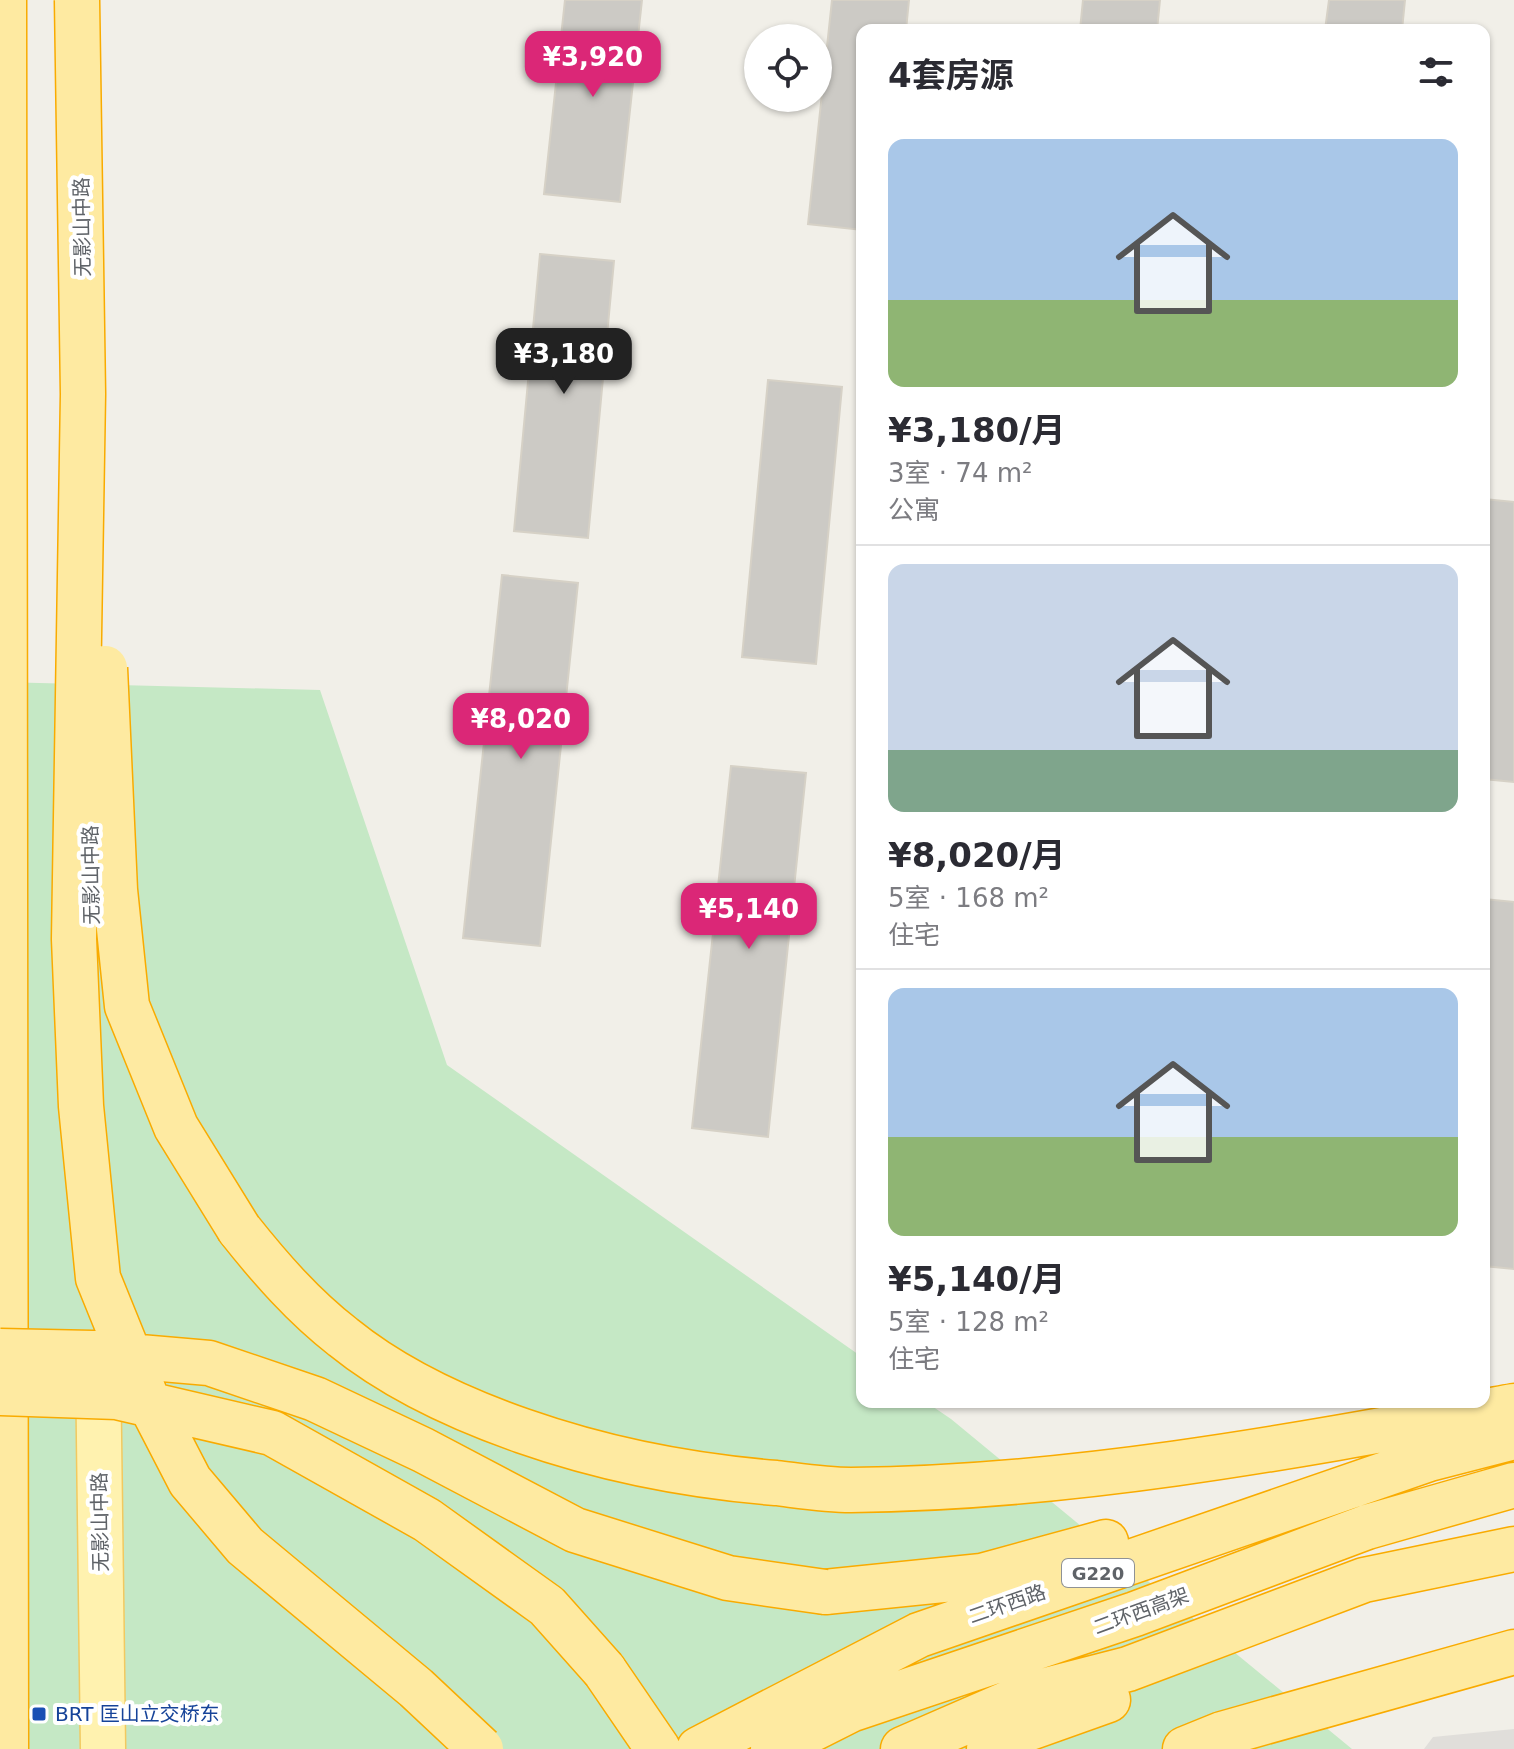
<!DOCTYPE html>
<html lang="zh">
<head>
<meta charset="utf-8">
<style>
  body { margin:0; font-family:"DejaVu Sans","Noto Sans SC",sans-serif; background:#f7f7f7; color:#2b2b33; height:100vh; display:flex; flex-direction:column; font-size:30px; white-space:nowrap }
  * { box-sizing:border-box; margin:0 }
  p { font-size:26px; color:#7c7c81 }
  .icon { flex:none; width:44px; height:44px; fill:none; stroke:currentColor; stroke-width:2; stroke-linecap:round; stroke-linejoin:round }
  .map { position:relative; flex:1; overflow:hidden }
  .details { position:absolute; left:856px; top:24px; width:634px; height:1384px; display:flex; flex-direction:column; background:#fff; border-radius:16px; box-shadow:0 2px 6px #0004 }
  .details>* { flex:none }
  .controls { position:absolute; left:744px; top:24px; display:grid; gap:16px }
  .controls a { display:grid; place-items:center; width:88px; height:88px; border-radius:50%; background:#fff; box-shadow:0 2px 6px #0004; font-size:40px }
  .price { position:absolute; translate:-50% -68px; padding:0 18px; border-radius:16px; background:#db2777; color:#fff; font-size:26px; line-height:52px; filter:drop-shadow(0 2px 4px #0008) }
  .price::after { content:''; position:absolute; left:50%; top:48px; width:24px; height:18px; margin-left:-12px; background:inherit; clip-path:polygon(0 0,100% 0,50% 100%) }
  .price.on { background:#222; color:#fff }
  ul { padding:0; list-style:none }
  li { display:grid; align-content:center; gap:16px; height:424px; padding:0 32px }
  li+li { border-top:2px solid #e1e1e2 }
  li span { display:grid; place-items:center; height:248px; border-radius:16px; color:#555 }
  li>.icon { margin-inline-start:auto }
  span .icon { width:144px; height:144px; fill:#fffc; stroke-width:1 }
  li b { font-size:34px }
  h2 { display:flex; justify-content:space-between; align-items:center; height:96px; padding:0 32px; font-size:34px }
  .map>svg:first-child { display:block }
  .industrial { fill:#e0deda }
  .green { fill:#c5e8c5 }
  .building { fill:#cccac5; stroke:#d6d1c6; stroke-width:2 }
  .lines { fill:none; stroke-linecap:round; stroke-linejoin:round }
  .primary-casing { stroke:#f2c960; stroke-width:47 }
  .trunk-casing { stroke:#f9ab00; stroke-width:47 }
  .primary { stroke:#fff2af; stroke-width:44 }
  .trunk { stroke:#feeaa1; stroke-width:44 }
  .trunk-bridge-casing { stroke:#f9ab00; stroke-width:47; stroke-linecap:butt }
  .trunk-bridge { stroke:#feeaa1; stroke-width:44 }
  .transit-dot { fill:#1a4fb4; stroke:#fff; stroke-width:3 }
  .labels { text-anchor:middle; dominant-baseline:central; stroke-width:8; stroke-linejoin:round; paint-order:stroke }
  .shield { fill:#fff; stroke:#8f9295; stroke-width:2 }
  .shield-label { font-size:18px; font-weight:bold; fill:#5f6368 }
  .street-label { font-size:20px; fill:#5f6368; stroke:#fff }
  .transit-label { font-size:20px; fill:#164399; stroke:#fff; text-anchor:start }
</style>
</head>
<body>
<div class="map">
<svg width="1514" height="1749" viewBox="0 0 1514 1749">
  <rect width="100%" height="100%" fill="#f1efe8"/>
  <path class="industrial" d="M1514 1729V1749H1424L1433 1737Z"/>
  <path class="green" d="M0 682 320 690 447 1065 862 1357V1402H926L951 1419 1352 1749H0Z"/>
  <path class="building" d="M565 0H642L620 202 544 194Z
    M832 0H909L906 30H862V230L808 224Z
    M1083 0H1160L1157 30H1080Z
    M1329 0H1405L1402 30H1325Z
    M540 254 614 261 588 538 514 531Z
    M768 380 842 387 816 664 742 657Z
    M1484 499 1514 502V782L1484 779Z
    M502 575 578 583 540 946 463 938Z
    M731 766 806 773 768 1137 692 1128Z
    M1484 899 1514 902V1269L1484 1266Z"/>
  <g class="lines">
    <defs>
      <path id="primary" d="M98 1359 103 1749"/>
      <path id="trunk" d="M4 0 6 1749
        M239 1229C270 1268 303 1306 343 1337 396 1380 460 1409 523 1431 606 1460 689 1476 776 1483 801 1486 826 1490 851 1490 1073 1488 1296 1446 1514 1406
        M825 1592 982 1576 1106 1542
        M604 1670 658 1749
        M699 1749 919 1635 1429 1459 1514 1437
        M773 1749 850 1710 1135 1614 1367 1527 1514 1485
        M903 1749 1027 1695 1128 1669 1364 1580 1514 1549
        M989 1749 1024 1730 1108 1700
        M1185 1749 1222 1734 1514 1652"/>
    </defs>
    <use href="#primary" class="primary-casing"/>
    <use href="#trunk" class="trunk-casing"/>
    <use href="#primary" class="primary"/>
    <use href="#trunk" class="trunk"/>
    <defs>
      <path id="trunk-bridge" d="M77 0 83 394 74 939 81 1106 98 1278 145 1394 190 1481 245 1546 416 1688 481 1749
        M105 668 115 890 127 1006 176 1127 239 1229
        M0 1351 93 1353 209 1363 315 1399 423 1450 575 1530 728 1578 825 1592
        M0 1393 117 1397 272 1433 427 1520 547 1606 604 1670"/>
    </defs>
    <use href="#trunk-bridge" class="trunk-bridge-casing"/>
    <use href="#trunk-bridge" class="trunk-bridge"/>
  </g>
  <rect class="transit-dot" x="31" y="1706" width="16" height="16" rx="4"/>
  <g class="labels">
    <rect class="shield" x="1062" y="1559" width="72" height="28" rx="6"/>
    <g class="shield-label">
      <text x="1098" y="1573">G220</text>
    </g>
    <g class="street-label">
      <text transform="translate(82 227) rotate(-91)">无影山中路</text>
      <text transform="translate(91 875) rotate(-91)">无影山中路</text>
      <text transform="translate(100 1522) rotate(-91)">无影山中路</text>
      <text transform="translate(1007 1604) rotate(-19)">二环西路</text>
      <text transform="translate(1141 1611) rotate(-20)">二环西高架</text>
    </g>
    <g class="transit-label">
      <text x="55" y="1714">BRT 匡山立交桥东</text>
    </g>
  </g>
</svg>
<div class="controls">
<a><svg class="icon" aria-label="locate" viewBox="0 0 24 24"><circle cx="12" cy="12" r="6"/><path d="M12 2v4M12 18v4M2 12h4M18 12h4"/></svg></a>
</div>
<b class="price" style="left:593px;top:99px">¥3,920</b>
<b class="price on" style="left:564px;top:396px">¥3,180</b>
<b class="price" style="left:521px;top:761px">¥8,020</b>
<b class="price" style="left:749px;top:951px">¥5,140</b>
<section class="details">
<h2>4套房源<svg class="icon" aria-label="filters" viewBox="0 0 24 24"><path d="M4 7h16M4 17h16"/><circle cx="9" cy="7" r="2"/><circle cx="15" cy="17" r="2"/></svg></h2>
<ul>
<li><span style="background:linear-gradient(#a9c7e8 65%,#8fb573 0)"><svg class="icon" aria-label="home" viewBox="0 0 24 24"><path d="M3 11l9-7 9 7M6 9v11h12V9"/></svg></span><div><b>¥3,180/月</b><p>3室 · 74 m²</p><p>公寓</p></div></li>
<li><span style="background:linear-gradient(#c9d6e8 75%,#7fa58c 0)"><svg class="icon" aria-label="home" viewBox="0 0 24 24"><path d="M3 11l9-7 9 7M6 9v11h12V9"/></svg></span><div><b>¥8,020/月</b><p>5室 · 168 m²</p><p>住宅</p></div></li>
<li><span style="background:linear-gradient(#a9c7e8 60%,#8fb573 0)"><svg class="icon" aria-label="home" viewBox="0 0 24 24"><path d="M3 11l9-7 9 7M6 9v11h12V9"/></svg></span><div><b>¥5,140/月</b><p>5室 · 128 m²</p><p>住宅</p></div></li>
</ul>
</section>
</div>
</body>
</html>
